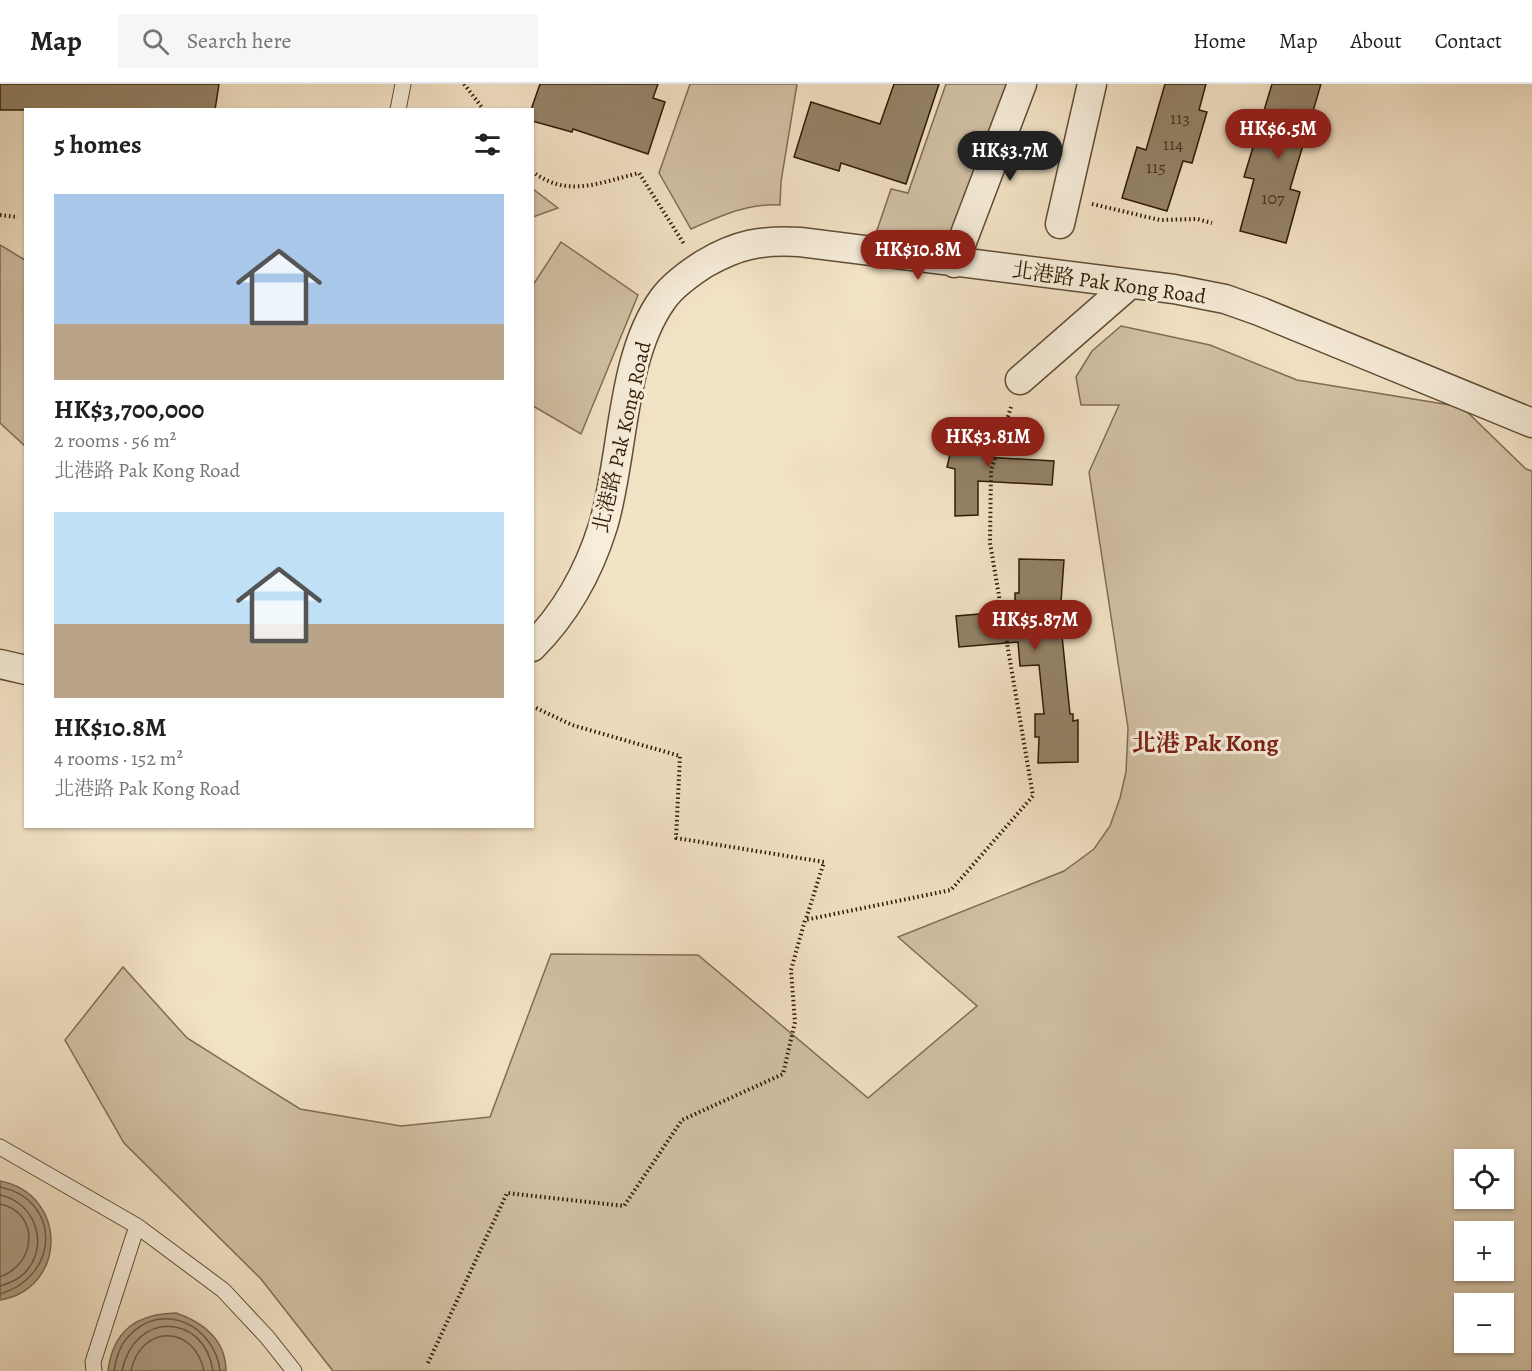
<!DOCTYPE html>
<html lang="en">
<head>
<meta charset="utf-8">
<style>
  body { margin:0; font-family:Alegreya,"Noto Serif TC",serif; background:#f6f6f6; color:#202124; height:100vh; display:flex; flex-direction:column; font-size:22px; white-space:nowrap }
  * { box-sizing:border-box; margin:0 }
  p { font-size:20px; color:#757577 }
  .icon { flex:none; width:33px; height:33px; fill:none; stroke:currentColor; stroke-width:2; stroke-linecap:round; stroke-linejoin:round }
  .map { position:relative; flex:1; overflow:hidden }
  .panel { position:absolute; left:24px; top:24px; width:510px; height:720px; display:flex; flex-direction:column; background:#fff; border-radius:0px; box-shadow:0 2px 4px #0004 }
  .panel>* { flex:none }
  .controls { position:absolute; left:1454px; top:1065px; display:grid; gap:12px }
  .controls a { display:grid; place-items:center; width:60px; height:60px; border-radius:0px; background:#fff; box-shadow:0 2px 4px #0004; font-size:30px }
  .price { position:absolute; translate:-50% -51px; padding:0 14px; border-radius:21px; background:#8f2418; color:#fff; font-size:20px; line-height:39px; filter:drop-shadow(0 2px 3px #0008) }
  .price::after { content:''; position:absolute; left:50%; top:36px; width:18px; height:14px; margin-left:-9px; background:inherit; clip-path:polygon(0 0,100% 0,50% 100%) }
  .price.on { background:#222; color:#fff }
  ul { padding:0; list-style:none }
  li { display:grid; align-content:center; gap:12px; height:318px; padding:0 30px }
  li span { display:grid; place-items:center; height:186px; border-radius:0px; color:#555 }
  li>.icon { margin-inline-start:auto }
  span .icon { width:108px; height:108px; fill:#fffc; stroke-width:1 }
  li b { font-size:26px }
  h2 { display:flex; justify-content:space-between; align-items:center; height:72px; padding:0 30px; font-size:26px }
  header { display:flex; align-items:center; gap:36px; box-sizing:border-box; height:84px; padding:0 30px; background:#fff; border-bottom:2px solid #e0e0e0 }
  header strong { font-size:28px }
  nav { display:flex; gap:33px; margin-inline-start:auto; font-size:21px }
  .search { width:420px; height:54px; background:#f6f6f6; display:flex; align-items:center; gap:15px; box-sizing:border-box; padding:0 21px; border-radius:0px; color:#757577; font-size:22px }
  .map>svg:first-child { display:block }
  .green { fill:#d2c1a5; stroke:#806e54; stroke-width:1.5; fill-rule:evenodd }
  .water { fill:#b09f84; stroke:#7c6a50; stroke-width:1.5 }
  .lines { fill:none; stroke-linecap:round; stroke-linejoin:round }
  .shore { stroke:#6f5d44; stroke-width:1.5 }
  .building { fill:#948368; stroke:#2e1b03; stroke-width:1.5 }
  .service-casing { stroke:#5f4d34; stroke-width:17 }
  .minor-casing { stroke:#5f4d34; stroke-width:31 }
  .path { stroke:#2e1b03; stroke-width:4; stroke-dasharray:1.5 3; stroke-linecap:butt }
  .service { stroke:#f7edda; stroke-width:15 }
  .minor { stroke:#f7edda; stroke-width:28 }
  .labels { text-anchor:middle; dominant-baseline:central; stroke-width:6; stroke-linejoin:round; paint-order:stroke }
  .number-label { font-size:18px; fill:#48351c }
  .street-label { font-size:21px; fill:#2e1b03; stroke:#f7edda }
  .quarter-label { font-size:24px; font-weight:bold; fill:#7a1f14; stroke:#f7edda }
</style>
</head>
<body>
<header>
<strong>Map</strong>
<div class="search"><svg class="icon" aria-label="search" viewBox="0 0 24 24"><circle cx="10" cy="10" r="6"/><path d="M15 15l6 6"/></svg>Search here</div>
<nav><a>Home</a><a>Map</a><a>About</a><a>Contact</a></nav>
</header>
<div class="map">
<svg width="1532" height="1287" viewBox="0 0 1532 1287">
  <rect width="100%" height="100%" fill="#f3e3c6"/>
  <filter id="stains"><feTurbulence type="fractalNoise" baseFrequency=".00333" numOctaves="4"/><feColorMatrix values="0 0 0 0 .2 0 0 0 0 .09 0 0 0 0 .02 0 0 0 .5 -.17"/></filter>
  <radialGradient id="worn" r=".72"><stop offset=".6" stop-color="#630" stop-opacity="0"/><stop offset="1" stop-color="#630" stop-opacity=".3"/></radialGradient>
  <path class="green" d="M690 0H797L781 98 780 121C748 119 720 132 691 145L659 89Z
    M946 0H1013L947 175 871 164 891 105 908 109Z
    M533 105 558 124 533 133Z
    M561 158 638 211 581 350 533 322V201Z
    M0 161 25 176V362L0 339Z
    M1121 242 1210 261 1297 296 1462 323 1526 385 1532 387V1287H333L261 1195 124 1059 65 956 123 883 187 954 300 1025 401 1042 490 1033 551 870 698 871 868 1014 977 922 898 853 1064 787 1094 765 1110 742 1120 714 1126 688 1128 644 1089 388 1119 321H1081L1076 293 1092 267ZM1464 1076H1503V1114H1464ZM1464 1148H1503V1186H1464ZM1464 1220H1503V1258H1464Z"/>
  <path class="water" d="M0 1097C68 1110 68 1204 0 1216Z
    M176 1229C203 1238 226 1256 226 1287H108C113 1246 137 1230 176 1229Z"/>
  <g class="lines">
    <path class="shore" d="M0 1103C61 1115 61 1192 0 1210
      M0 1111C34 1118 49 1158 28 1185 21 1195 10 1199 0 1202
      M0 1120C39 1128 38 1179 0 1193
      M114 1287C116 1275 119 1262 128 1253 161 1215 215 1241 220 1287
      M122 1287C134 1227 204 1228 213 1287
      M131 1287C141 1240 194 1240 204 1287"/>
  </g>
  <path class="building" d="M0 0H219L215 26H0Z
    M540 0H658L653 14 665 18 648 70 573 45 572 48 532 37V23Z
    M894 0H939L906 100 841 79 839 87 794 73 811 18 880 40Z
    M1165 0H1206L1199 26 1207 28 1192 79 1183 77 1167 127 1122 114 1137 63 1146 66Z
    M1272 0H1321L1290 105 1300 108 1286 159 1240 147 1254 95 1244 93Z
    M958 337 991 345 985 373 1054 377 1052 401 978 397V431L955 432V385L947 383Z
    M1019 475 1064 476 1060 532 1070 630H1073V637L1078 636V678L1038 679 1039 653H1035V630H1044L1039 581 1020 582 1018 558 959 563 956 532 1015 527V509H1019Z"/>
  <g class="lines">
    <defs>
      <path id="service" d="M398 26 403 0
        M0 1063 137 1142 93 1278 94 1287
        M137 1142 223 1206 267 1253 294 1287"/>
      <path id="minor" d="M1060 140 1092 0
        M954 179 1022 0
        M1020 296 1130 200
        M532 563C565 530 589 487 603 442 624 373 620 274 663 215 673 201 690 189 704 180 738 160 761 156 800 158L1174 205 1225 215 1259 227 1532 339
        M0 580 26 586"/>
    </defs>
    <use href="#service" class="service-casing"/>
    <use href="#minor" class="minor-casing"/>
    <path class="path" d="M464 0 484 26
      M532 87C567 115 601 98 639 89L684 160
      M1092 120 1160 136 1197 135 1212 139
      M0 131 18 133
      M532 622 572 641 680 672 676 754 824 778 806 835
      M428 1279 507 1109 624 1122 682 1036 783 990 795 938 791 886 805 836 951 806 1033 712 990 459 991 386 1011 323"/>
    <use href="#service" class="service"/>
    <use href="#minor" class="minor"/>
  </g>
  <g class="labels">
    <g class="number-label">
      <text x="1180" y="34">113</text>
      <text x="1173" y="60">114</text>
      <text x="1156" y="83">115</text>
      <text x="1273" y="114">107</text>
    </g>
    <g class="street-label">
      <text transform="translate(1109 199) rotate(8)">北港路 Pak Kong Road</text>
      <text transform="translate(622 353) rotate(-77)">北港路 Pak Kong Road</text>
    </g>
    <g class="quarter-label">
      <text x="1205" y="659">北港 Pak Kong</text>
    </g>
  </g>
  <rect width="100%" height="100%" filter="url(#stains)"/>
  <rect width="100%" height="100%" fill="url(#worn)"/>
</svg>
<div class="controls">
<a><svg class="icon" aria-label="locate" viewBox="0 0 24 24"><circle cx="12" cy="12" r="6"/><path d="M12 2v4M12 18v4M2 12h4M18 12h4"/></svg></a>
<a>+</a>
<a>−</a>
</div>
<b class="price" style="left:1278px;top:76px">HK$6.5M</b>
<b class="price on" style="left:1010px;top:98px">HK$3.7M</b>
<b class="price" style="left:918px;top:197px">HK$10.8M</b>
<b class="price" style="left:988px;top:384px">HK$3.81M</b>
<b class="price" style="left:1035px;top:567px">HK$5.87M</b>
<section class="panel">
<h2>5 homes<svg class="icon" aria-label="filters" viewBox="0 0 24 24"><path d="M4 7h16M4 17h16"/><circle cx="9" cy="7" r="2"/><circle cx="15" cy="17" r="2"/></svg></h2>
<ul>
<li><span style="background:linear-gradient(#a9c7e8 70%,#b9a48a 0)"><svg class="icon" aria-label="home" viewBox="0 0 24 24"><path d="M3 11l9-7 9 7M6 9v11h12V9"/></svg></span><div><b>HK$3,700,000</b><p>2 rooms · 56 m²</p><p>北港路 Pak Kong Road</p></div></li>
<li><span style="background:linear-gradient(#bfe0f5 60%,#b9a48a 0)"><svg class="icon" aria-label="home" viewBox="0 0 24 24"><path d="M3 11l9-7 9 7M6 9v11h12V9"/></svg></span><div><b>HK$10.8M</b><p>4 rooms · 152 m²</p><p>北港路 Pak Kong Road</p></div></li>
</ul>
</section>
</div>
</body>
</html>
